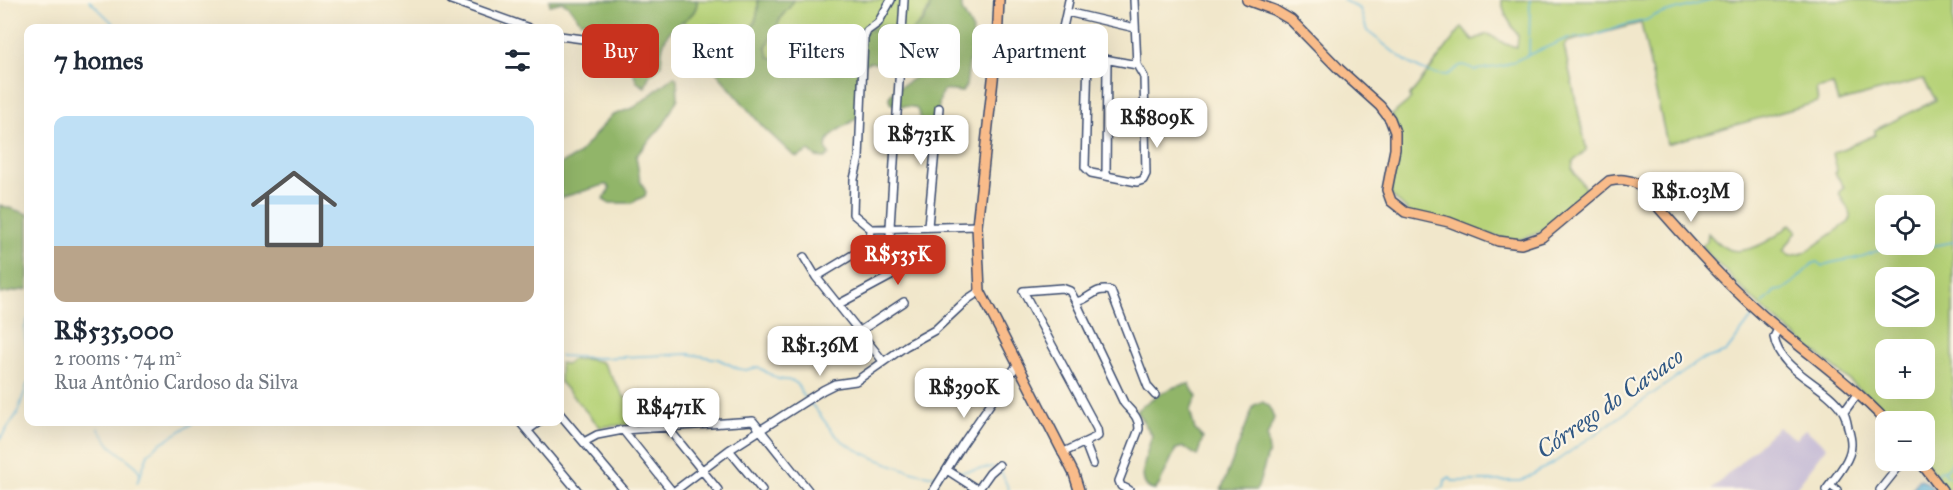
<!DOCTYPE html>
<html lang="en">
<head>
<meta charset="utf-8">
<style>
  body { margin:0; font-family:"IM FELL Great Primer",serif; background:#f2f2f3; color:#1f2937; height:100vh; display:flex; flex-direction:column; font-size:22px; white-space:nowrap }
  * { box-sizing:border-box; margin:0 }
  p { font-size:20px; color:#747a83 }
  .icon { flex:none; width:33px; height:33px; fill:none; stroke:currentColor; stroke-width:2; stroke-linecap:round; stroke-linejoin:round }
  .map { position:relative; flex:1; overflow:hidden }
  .sheet { position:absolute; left:24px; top:24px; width:540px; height:402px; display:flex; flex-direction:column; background:#fff; border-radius:12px; box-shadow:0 6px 24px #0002 }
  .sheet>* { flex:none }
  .top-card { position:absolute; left:582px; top:24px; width:570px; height:54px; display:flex; gap:12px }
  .controls { position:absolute; left:1875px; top:195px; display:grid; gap:12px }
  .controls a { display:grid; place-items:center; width:60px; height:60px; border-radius:12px; background:#fff; box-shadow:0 6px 24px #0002; font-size:30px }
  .price { position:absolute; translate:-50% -51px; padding:0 14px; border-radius:12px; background:#fff; color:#222; font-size:20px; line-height:39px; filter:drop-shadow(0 2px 3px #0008) }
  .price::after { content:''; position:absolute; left:50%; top:36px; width:18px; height:14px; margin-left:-9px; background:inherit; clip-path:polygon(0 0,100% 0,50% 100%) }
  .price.on { background:#c8321e; color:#fff }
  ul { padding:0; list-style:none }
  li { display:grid; align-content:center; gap:12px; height:318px; padding:0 30px }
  li span { display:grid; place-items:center; height:186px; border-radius:12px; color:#555 }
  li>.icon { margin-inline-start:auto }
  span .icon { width:108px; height:108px; fill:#fffc; stroke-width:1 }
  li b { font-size:26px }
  h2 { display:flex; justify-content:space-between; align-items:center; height:72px; padding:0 30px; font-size:26px }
  .chip { padding:0 21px; border-radius:12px; background:#fff; box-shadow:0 6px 24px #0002; font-size:21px; line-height:54px }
  .chip.on { background:#c8321e; color:#fff }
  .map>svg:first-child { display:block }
  .industrial { fill:#c9bfd7 }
  .green { fill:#b7d379; stroke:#69816c; stroke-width:1.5; fill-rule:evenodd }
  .forest { fill:#91b569; stroke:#567264; stroke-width:1.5 }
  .water { fill:#5fb5dc; stroke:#3d729d; stroke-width:1.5 }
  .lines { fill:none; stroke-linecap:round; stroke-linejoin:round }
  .stream { stroke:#5fb5dc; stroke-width:1.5 }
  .minor-casing { stroke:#3b4b6e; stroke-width:10 }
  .major-casing { stroke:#3b4b6e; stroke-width:12 }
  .minor { stroke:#fff; stroke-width:7 }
  .major { stroke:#f9bc8a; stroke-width:9 }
  .labels { text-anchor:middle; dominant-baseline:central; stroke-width:4.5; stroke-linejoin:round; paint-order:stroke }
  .water-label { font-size:24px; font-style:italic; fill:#2f5784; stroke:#fcf5e5 }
</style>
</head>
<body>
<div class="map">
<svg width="1953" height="490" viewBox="0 0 1953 490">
  <rect width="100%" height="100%" fill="#fcf5e5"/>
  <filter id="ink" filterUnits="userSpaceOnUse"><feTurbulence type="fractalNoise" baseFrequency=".0167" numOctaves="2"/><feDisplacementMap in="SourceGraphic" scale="12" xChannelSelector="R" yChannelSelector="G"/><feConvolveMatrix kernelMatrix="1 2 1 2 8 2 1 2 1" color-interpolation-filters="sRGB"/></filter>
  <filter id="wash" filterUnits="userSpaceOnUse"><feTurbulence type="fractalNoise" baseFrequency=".008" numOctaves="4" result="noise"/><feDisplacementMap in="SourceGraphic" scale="24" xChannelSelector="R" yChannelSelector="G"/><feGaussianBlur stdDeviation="1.35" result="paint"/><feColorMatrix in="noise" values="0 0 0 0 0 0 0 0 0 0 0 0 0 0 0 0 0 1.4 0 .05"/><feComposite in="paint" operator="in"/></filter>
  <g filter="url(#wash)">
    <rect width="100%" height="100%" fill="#f1e7cb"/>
    <path class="industrial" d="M1778 427 1796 439 1805 429 1827 447 1794 490H1711Z"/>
    <path class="green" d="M697 0H758C759 12 755 34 738 32 731 31 723 26 715 25 706 25 695 32 689 38L683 21C692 14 697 12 697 0Z
      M793 0H931C928 17 920 23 908 34L863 32 850 39 836 37 790 63 769 57 766 46C774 37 776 26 782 16 786 10 791 8 793 0Z
      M1501 0H1953V490H1947L1924 461V422L1892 421C1842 367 1777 328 1727 273 1719 265 1708 256 1702 246L1707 241 1708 233C1714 240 1722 248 1731 250 1750 254 1778 237 1790 224L1797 231 1783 251 1790 256 1804 253 1849 222C1853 208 1842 204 1839 192L1844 187 1835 173 1837 171 1833 153 1875 135V130L1936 100 1923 79 1838 102 1833 85 1816 89 1818 102 1667 144 1641 23 1567 42 1564 46 1586 147V150L1573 162 1572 169 1589 194C1565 213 1541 240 1510 240L1410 213 1390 194 1400 140 1399 133 1392 115 1411 99 1409 97 1462 27 1473 40 1488 34 1505 44 1517 47 1518 36 1506 16ZM1886 206H1924V244H1886ZM1886 278H1924V316H1886ZM1886 350H1924V388H1886Z
      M586 359 602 362 625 398 670 420 671 423H646L600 427 560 382V363L567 364 571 360Z"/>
    <path class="forest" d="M549 0H697C698 18 677 21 668 34 661 45 662 54 661 66L649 76 645 87 637 82 629 60 622 51 615 34 591 19 581 22 568 5 562 2 550 5Z
      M758 0H793C791 8 786 10 782 16 776 26 774 37 766 46L769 57 790 63 836 37H855L881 25 890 26 903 34H908L923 22 929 10 931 0H961L962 10 973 31 966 86 962 92 944 90 941 94 936 121C916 123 924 120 916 108 907 105 898 108 890 103L889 97C900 81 917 85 927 60 915 46 898 64 884 65 879 65 874 62 869 62L863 66 858 74V116C848 128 828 130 826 148L829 154 825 158 816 157 809 151 798 157 793 155 763 127 717 73 710 62 697 53 689 38C697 30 713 23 725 26 732 28 735 33 743 33 756 31 759 10 758 0Z
      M674 76 677 79 678 98 664 124 636 156 640 180 646 192 645 196 631 203H608L603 199 610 189 607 185H604L560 198V164L578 155 611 116 635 107Z
      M0 205 28 214V289L0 294Z
      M1189 384 1197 397 1190 411 1191 415 1195 430 1203 438 1197 456 1184 447 1176 449 1159 485 1155 490C1132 488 1149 448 1152 435L1136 411C1150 399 1169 386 1189 384Z
      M1263 402 1270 407 1274 418 1267 437 1269 451 1258 487 1256 490H1221L1254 405Z"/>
    <path class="water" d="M1921 479 1929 484 1934 490H1912L1918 480Z"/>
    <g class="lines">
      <path class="stream" d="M89 0 118 28
        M1343 0 1360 9 1367 31C1392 49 1414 75 1447 75 1461 68 1456 60 1475 70L1503 66 1568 38 1590 37 1625 25 1647 20 1653 16 1713 0
        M1529 54 1530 0
        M1763 304 1775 291 1783 290 1795 281 1813 263 1817 262 1822 266C1835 260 1847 261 1860 257 1872 254 1882 247 1896 245L1897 249 1910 250 1953 242
        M28 319 24 330 28 354
        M560 356 600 358 689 354 718 359 739 369 746 370 758 367 778 379 793 381 797 384 804 397
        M810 403C821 414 829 430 840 439 857 453 918 478 940 475
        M98 428 111 446 136 466 141 475
        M0 439 17 414 28 382
        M1000 469 1009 490
        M1944 471 1945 474 1953 480
        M959 472 993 467
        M1936 475 1940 471 1947 469 1953 460
        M137 483 148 454 159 444 195 422
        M1438 490 1444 487 1445 480 1450 477 1452 481H1521L1555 462 1701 360 1726 352 1754 315"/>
    </g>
  </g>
  <g filter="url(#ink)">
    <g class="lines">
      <defs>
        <path id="minor" d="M451 0 529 28
          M1067 12 1135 28
          M560 36 583 39 605 50
          M997 43 1059 46 1088 56 1137 65
          M1059 46 1069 0
          M1088 56 1085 167 1091 173 1137 182 1143 180 1146 174 1144 77 1137 65 1134 0
          M1106 175 1107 60
          M928 226 939 108
          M871 229 853 214 854 179 859 158 864 38 867 31 878 23 891 0
          M871 229 977 226
          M804 257 816 277 883 361
          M816 277 864 248 870 239 871 229
          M1076 302 1124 403C1131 412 1139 416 1139 429L1119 481 1121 486 1129 490
          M839 304 891 276 890 227 904 0
          M1778 329 1774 337C1780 372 1824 383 1842 410 1846 415 1847 422 1848 428 1851 437 1853 446 1849 455 1845 467 1834 479 1826 490
          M860 331 904 302
          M1844 412 1858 393
          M560 414 624 490
          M520 422 577 490
          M667 427 718 490
          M528 430 539 422
          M623 430 671 490
          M584 442 597 435 623 430 753 421 808 490
          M1085 443 1093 464
          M729 450 762 490
          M1062 453 1098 436 1097 429 1023 291 1062 288 1070 291 1076 302C1090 300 1095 286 1111 291L1148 387 1155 395
          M947 470 978 490
          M1830 485 1837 490
          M676 490 729 450 823 390 835 384 856 381 906 346 935 330 968 299 980 291
          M934 490 962 445 1017 365
          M978 490 990 473 999 465
          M1880 490 1904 460"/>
        <path id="major" d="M999 0 997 43 977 226 980 291 1074 474 1079 490
          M1247 0 1274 10 1291 20 1339 69 1380 106 1390 119 1395 132V149L1387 190 1391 201 1405 212 1449 222 1498 241 1521 244 1542 237 1609 181C1620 179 1628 179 1638 184 1683 235 1727 287 1779 329 1816 360 1853 386 1887 422
          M1919 460 1942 490"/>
      </defs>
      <use href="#minor" class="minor-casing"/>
      <use href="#major" class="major-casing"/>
      <use href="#minor" class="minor"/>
      <use href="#major" class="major"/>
    </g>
  </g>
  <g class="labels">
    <g class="water-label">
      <text transform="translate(1610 403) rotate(-35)">Córrego do Cavaco</text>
    </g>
  </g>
</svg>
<div class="controls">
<a><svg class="icon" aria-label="locate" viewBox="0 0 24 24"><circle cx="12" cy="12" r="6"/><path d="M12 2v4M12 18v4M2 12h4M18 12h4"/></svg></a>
<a><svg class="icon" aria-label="layers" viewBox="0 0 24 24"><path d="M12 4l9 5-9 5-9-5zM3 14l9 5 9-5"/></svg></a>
<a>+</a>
<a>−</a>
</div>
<b class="price" style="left:1157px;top:149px">R$809K</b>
<b class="price" style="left:921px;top:166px">R$731K</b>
<b class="price" style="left:1691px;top:223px">R$1.03M</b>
<b class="price on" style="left:898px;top:286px">R$535K</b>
<b class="price" style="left:820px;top:377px">R$1.36M</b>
<b class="price" style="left:964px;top:419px">R$390K</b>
<b class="price" style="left:671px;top:439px">R$471K</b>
<div class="top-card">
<a class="chip on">Buy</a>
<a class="chip">Rent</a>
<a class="chip">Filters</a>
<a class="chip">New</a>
<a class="chip">Apartment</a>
</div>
<section class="sheet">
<h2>7 homes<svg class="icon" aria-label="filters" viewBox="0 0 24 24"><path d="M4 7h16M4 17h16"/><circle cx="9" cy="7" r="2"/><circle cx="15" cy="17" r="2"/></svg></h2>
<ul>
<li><span style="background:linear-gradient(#bfe0f5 70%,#b9a48a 0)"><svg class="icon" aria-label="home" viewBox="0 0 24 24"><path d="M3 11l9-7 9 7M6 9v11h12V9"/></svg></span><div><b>R$535,000</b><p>2 rooms · 74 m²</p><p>Rua Antônio Cardoso da Silva</p></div></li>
</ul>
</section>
</div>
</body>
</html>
